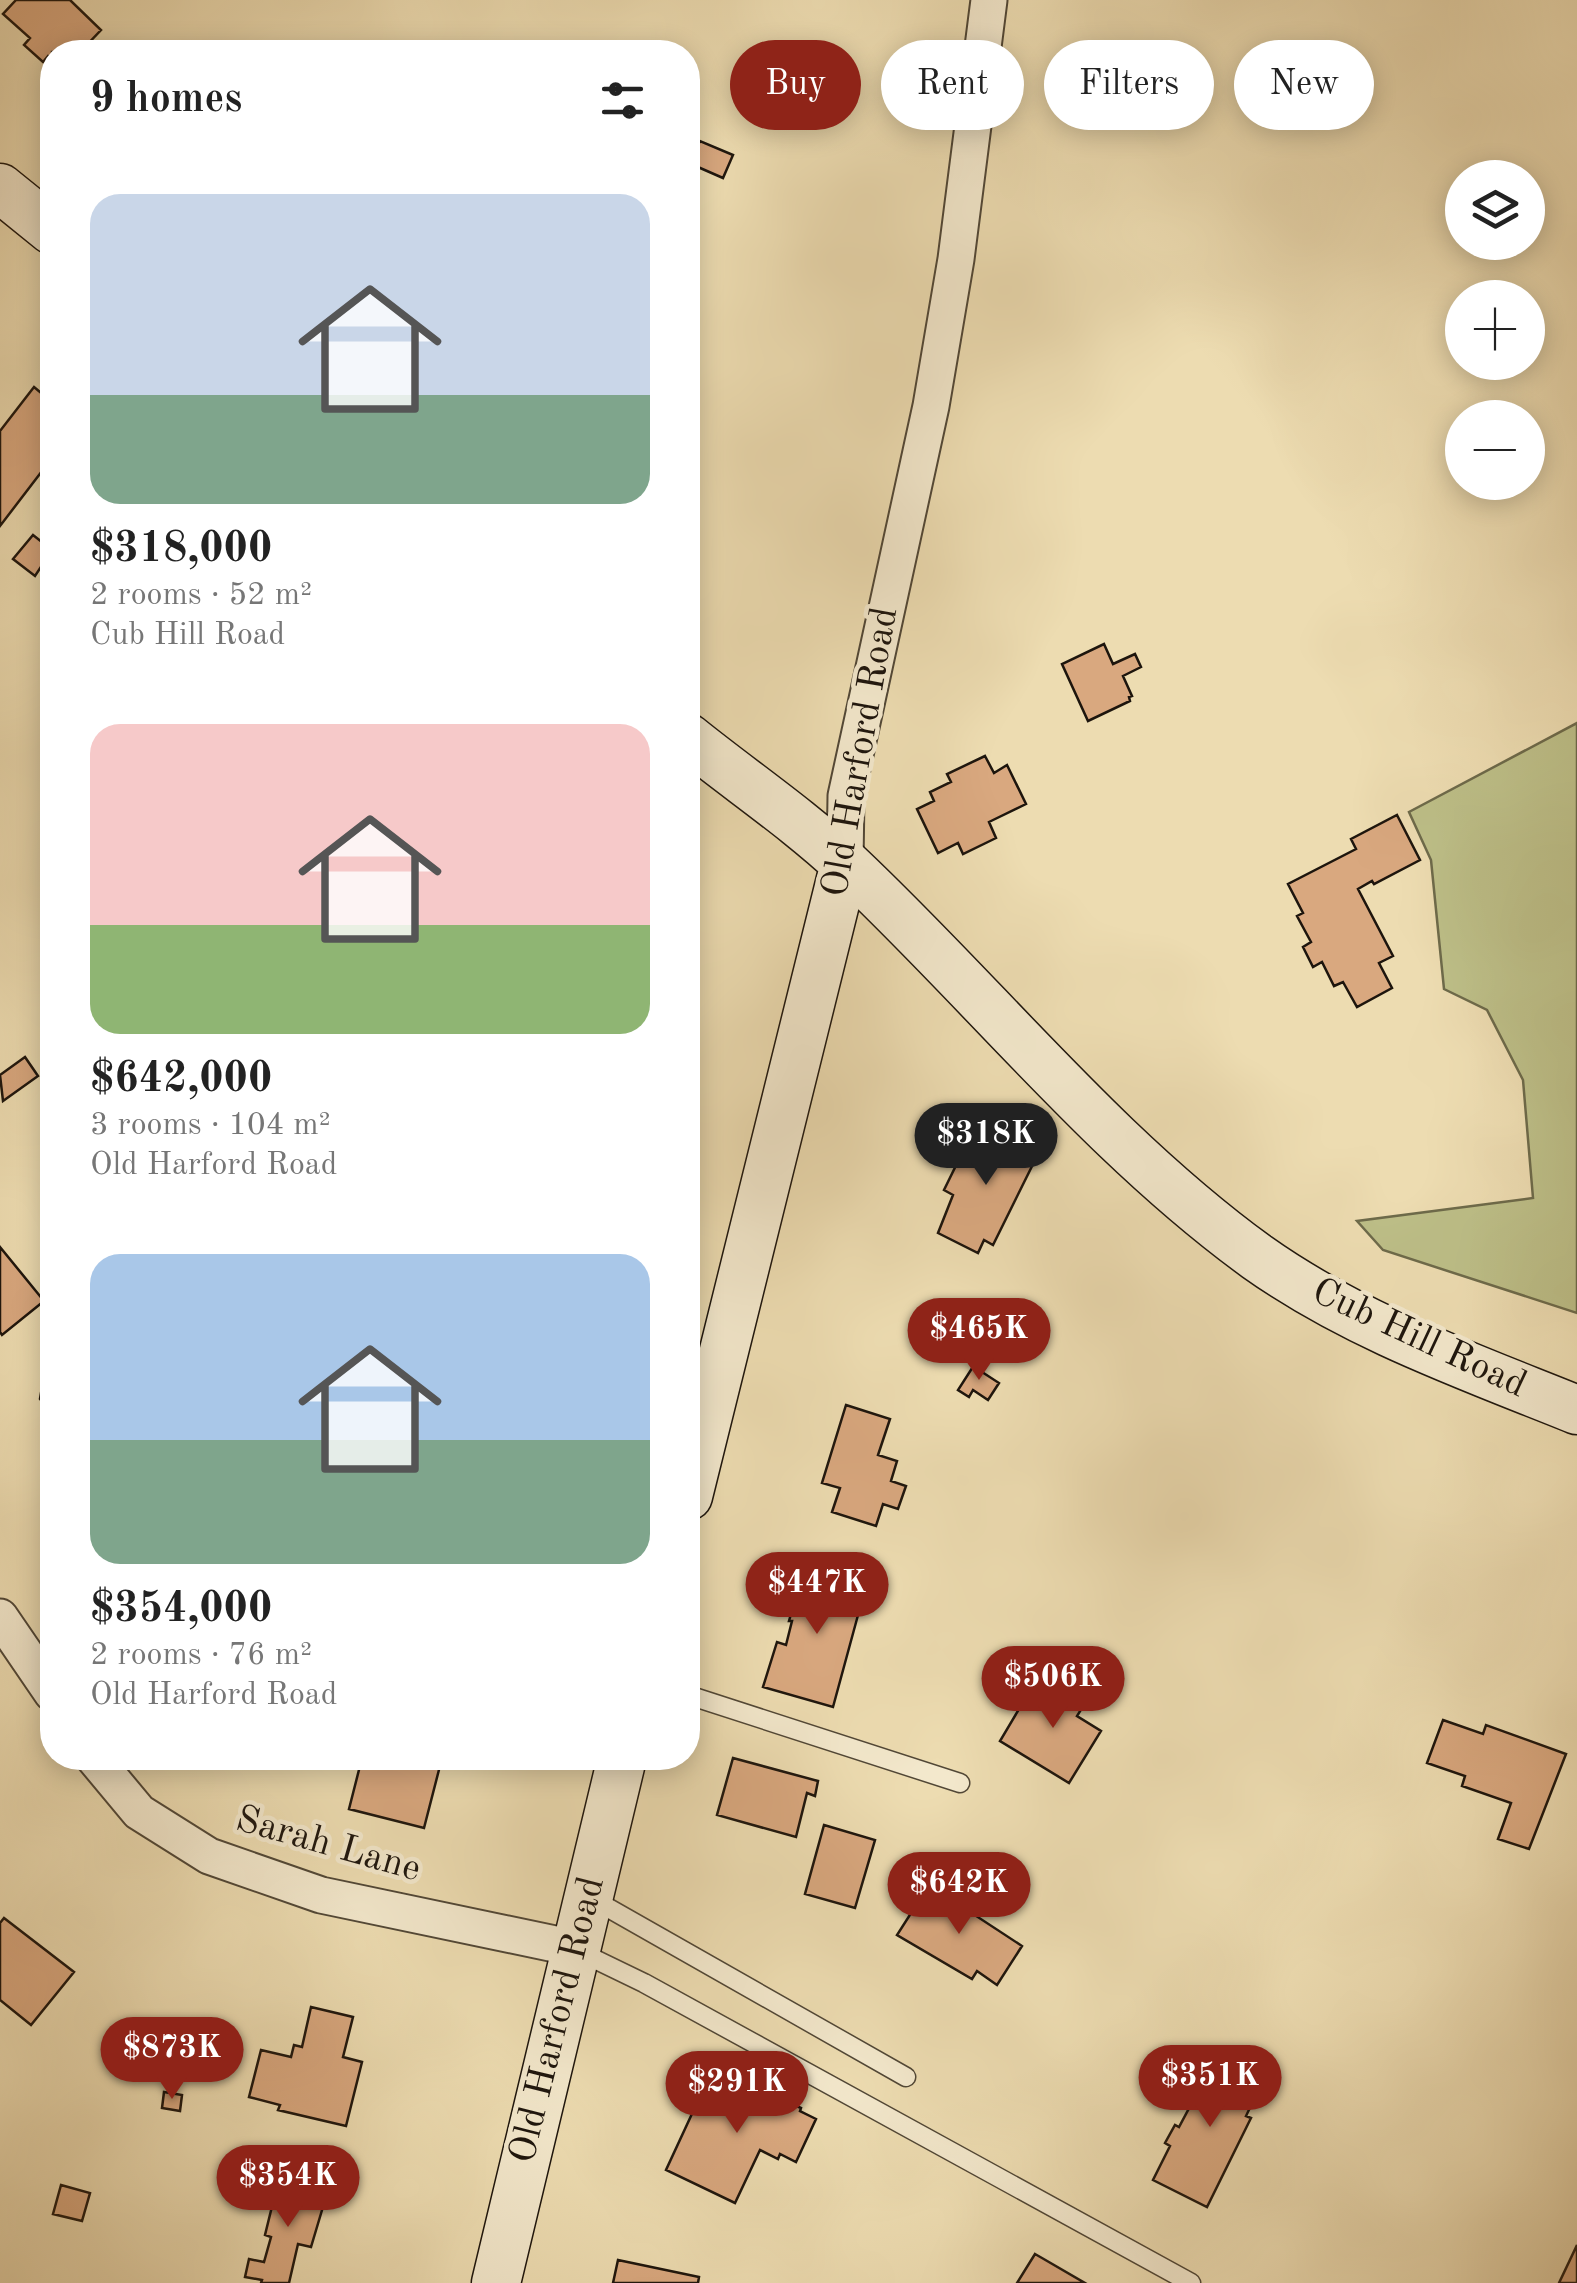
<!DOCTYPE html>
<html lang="en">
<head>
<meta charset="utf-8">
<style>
  body { margin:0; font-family:"Old Standard TT",serif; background:#f2f2f2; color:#222; height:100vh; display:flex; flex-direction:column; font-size:38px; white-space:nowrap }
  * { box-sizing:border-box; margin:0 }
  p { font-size:32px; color:#767676 }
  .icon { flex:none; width:55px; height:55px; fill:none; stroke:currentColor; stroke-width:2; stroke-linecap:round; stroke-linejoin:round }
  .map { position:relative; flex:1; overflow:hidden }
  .details { position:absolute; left:40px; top:40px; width:660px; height:1730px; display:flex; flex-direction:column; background:#fff; border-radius:40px; box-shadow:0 5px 25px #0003 }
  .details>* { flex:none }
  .banner { position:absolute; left:730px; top:40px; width:695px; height:90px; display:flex; gap:20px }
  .buttons { position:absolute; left:1445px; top:160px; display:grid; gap:20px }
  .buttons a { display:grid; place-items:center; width:100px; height:100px; border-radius:50%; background:#fff; box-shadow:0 5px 25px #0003; font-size:50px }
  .price { position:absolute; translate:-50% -85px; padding:0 22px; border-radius:35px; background:#8f2418; color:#fff; font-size:32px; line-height:65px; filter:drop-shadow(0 2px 5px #0008) }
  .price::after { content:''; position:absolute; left:50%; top:60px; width:30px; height:22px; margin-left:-15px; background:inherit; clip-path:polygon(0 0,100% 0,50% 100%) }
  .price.on { background:#222; color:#fff }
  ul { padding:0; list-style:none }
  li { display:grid; align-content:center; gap:20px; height:530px; padding:0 50px }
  li span { display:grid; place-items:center; height:310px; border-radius:30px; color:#555 }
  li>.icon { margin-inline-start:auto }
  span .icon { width:180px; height:180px; fill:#fffc; stroke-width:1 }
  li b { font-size:42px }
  h2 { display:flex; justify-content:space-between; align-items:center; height:120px; padding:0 50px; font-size:42px }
  .tag { padding:0 35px; border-radius:45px; background:#fff; box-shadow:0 5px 25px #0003; font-size:35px; line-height:90px }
  .tag.on { background:#8f2418; color:#fff }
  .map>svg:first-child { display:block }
  .green { fill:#bdbf88; stroke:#6d6a4a; stroke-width:2.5 }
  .building { fill:#d9a87f; stroke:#1d150d; stroke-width:2.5 }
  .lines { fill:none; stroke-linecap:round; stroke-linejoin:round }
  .lane-casing { stroke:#514736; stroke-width:21 }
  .street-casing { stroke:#514736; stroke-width:39 }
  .secondary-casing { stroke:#1d150d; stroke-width:51 }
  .lane { stroke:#f3e8cc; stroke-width:18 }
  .street { stroke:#f3e8cc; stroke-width:35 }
  .secondary { stroke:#f3e8cc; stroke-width:48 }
  .labels { text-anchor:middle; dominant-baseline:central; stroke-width:9; stroke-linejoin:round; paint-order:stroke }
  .street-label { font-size:38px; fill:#1d150d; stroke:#f3e8cc }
</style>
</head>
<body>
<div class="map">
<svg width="1577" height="2283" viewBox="0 0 1577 2283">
  <rect width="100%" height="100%" fill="#eddcb1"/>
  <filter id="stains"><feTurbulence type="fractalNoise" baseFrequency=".002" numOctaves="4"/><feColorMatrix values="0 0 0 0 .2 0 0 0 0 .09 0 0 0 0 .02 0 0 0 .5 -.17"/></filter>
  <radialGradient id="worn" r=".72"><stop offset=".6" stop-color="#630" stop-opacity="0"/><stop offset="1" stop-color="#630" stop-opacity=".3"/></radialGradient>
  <path class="green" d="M1577 723V1313L1383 1250 1357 1221 1533 1198 1523 1080 1487 1010 1444 989 1431 860 1409 812Z"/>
  <path class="building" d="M16 0H70L101 30 80 52H52V60L48 56 43 62 24 45 30 38 3 14Z
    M688 140 698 145 700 141 733 155 723 178 691 164 693 159 688 157Z
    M34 387 52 402V458L0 526V431Z
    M33 535 52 550 35 576 13 559Z
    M1104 644 1113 664 1135 654 1141 667 1123 676 1132 696 1129 697 1130 701 1088 721 1062 664Z
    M985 756 994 773 1007 765 1026 804 989 822 996 838 963 854 958 843 938 853 917 809 934 801 930 792 951 782 947 774Z
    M1397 815 1420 860 1374 884 1372 881 1358 889 1393 956 1379 963 1392 988 1357 1007 1343 982 1334 986 1322 962 1313 967 1303 947 1311 942 1297 916 1303 913 1288 884 1356 849 1351 839Z
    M25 1057 38 1076 3 1101 0 1075Z
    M991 1125 1040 1150 993 1245 984 1240 978 1253 938 1233 953 1195 944 1190 967 1143 979 1148Z
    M0 1247 44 1301 2 1335 0 1332Z
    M976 1362 985 1368 982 1372 999 1383 988 1400 973 1390 969 1397 958 1390Z
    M52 1378V1414L40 1399 42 1387Z
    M846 1405 890 1419 878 1455 897 1461 891 1481 906 1486 898 1509 883 1504 876 1526 832 1512 840 1488 822 1483Z
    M805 1565 867 1582 833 1707 763 1687 777 1642 786 1645 792 1621H789Z
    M1066 1680 1090 1695 1077 1716 1101 1731 1069 1783 1000 1741 1031 1689 1053 1701Z
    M1443 1720 1483 1734 1486 1725 1566 1754 1529 1849 1498 1839 1511 1803 1462 1786 1465 1776 1427 1763Z
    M362 1758H442L424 1828 349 1809Z
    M733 1758 818 1781 815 1796 807 1793 796 1837 717 1815Z
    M824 1825 875 1840 855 1908 805 1894Z
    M929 1885 1022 1946 997 1985 977 1971 972 1979 897 1935Z
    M4 1918 74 1972 31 2025 0 2000V1923Z
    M311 2007 353 2017 343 2057 362 2062 346 2126 278 2110 280 2105 249 2097 261 2050 291 2057 294 2045 302 2047Z
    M1219 2052 1266 2074 1246 2116 1251 2118 1207 2207 1153 2180 1170 2146 1165 2143 1175 2125 1179 2127Z
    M723 2072 801 2108 800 2111 816 2119 796 2162 780 2154 778 2159 760 2150 735 2203 666 2170 697 2103 706 2108Z
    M164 2092 182 2095 180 2111 162 2108Z
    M279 2178 328 2190 311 2247 298 2244 289 2283H261L262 2280 245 2277 249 2259 264 2262 271 2237 265 2235Z
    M61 2185 90 2193 82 2221 53 2214Z
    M1577 2245V2283H1559Z
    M1035 2254 1042 2258 1085 2283H1017Z
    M618 2260 699 2277 698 2283H613Z"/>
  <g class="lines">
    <defs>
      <path id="lane" d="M688 1695 960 1783
        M589 1897 906 2077
        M580 1952 644 1983 1191 2283"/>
      <path id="street" d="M845 863 846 796 931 406 956 259 989 0
        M0 1617 52 1693
        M94 1758 139 1812 209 1856 321 1895 574 1948"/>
      <path id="secondary" d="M0 188 52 230
        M688 738C740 780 798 819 847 865 984 994 1104 1146 1257 1257 1354 1326 1468 1366 1577 1410
        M688 1496 845 863
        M496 2283 622 1758"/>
    </defs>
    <use href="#lane" class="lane-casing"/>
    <use href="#street" class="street-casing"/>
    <use href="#secondary" class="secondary-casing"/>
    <use href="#lane" class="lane"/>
    <use href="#street" class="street"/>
    <use href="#secondary" class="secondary"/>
  </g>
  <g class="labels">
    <g class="street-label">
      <text transform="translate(861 752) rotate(-80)">Old Harford Road</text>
      <text transform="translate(1419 1339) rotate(25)">Cub Hill Road</text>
      <text transform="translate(328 1845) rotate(16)">Sarah Lane</text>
      <text transform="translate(558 2020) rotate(-76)">Old Harford Road</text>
    </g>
  </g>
  <rect width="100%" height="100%" filter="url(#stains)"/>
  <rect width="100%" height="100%" fill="url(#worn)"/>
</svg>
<div class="buttons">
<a><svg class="icon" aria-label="layers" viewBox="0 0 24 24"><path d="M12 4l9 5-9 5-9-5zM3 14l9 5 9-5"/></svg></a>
<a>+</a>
<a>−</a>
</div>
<b class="price on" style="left:986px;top:1188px">$318K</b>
<b class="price" style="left:979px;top:1383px">$465K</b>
<b class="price" style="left:817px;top:1637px">$447K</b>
<b class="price" style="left:1053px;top:1731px">$506K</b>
<b class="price" style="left:959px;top:1937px">$642K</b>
<b class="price" style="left:172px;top:2102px">$873K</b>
<b class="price" style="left:1210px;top:2130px">$351K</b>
<b class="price" style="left:737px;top:2136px">$291K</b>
<b class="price" style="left:288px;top:2230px">$354K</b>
<div class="banner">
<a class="tag on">Buy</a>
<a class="tag">Rent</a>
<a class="tag">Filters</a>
<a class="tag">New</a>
</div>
<section class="details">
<h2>9 homes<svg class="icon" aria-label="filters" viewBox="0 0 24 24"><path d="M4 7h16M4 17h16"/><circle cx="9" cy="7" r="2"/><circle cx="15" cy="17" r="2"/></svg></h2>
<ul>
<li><span style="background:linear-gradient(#c9d6e8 65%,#7fa58c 0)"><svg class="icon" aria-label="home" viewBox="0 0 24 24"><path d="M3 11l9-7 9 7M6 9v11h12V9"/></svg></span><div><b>$318,000</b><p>2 rooms · 52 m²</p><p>Cub Hill Road</p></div></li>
<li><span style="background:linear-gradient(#f6c9c9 65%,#8fb573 0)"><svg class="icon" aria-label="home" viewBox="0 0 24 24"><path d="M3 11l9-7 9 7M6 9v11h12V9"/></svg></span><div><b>$642,000</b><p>3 rooms · 104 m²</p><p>Old Harford Road</p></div></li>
<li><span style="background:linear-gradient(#a9c7e8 60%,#7fa58c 0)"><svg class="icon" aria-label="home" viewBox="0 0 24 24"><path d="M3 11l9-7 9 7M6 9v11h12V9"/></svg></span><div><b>$354,000</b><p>2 rooms · 76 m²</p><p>Old Harford Road</p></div></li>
</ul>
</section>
</div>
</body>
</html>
